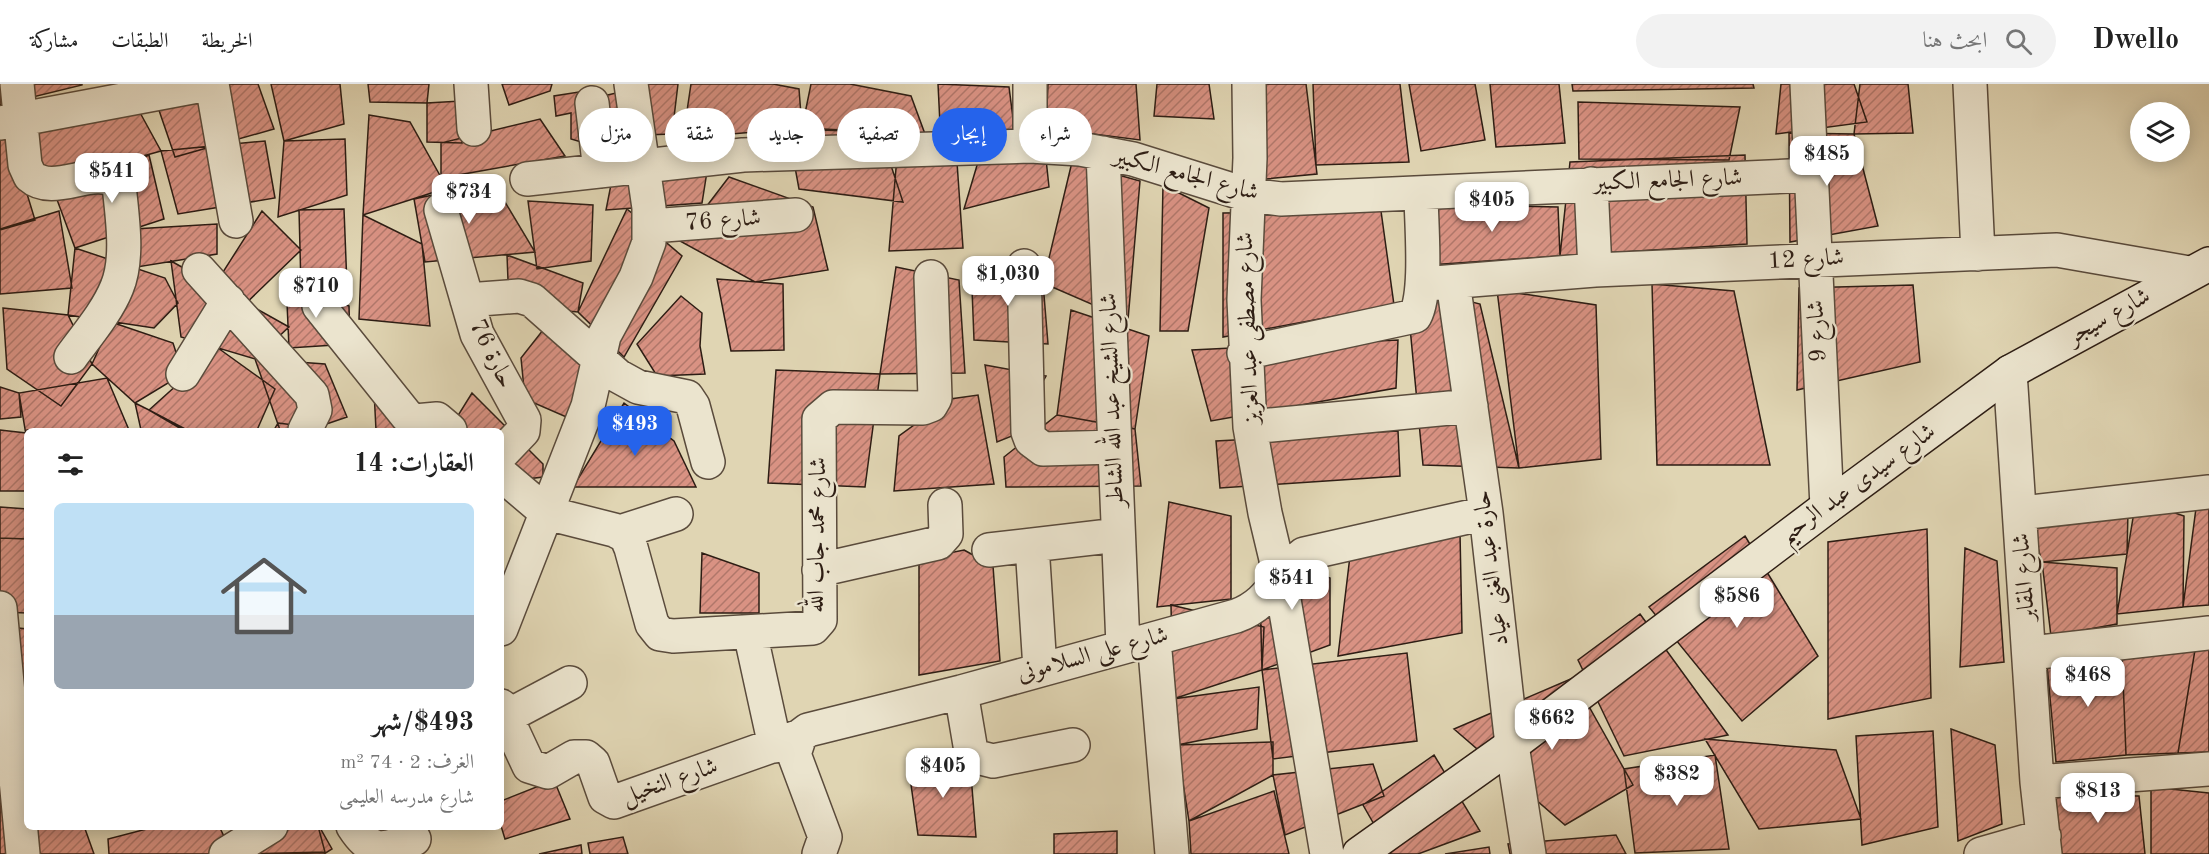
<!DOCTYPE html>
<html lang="ar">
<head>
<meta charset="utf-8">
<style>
  body { margin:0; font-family:"Old Standard TT",Amiri,serif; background:#f2f2f2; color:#222; direction:rtl; height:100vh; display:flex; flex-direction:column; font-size:22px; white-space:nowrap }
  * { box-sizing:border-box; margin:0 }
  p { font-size:20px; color:#767676 }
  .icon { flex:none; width:33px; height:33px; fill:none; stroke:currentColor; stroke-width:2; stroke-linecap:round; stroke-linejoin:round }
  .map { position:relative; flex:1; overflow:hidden; direction:ltr }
  .side { position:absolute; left:24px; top:344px; width:480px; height:402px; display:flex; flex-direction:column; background:#fff; border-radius:9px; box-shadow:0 3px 15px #0003; direction:rtl }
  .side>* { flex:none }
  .top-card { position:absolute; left:522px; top:24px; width:570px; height:54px; direction:rtl; display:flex; gap:12px }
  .fabs { position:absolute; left:2130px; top:18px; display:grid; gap:12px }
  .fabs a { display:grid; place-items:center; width:60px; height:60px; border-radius:50%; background:#fff; box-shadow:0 3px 15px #0003; font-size:30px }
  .price { position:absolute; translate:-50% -51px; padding:0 14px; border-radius:12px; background:#fff; color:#222; font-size:20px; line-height:39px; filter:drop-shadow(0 2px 3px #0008) }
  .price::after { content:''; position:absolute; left:50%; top:36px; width:18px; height:14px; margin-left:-9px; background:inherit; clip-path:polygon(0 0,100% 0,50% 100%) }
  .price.selected { background:#2563eb; color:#fff }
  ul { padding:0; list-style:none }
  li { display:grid; align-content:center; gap:12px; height:318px; padding:0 30px }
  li+li { border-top:2px solid #e0e0e0 }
  li span { display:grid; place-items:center; height:186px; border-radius:9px; color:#555 }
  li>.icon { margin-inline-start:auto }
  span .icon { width:108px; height:108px; fill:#fffc; stroke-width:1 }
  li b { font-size:26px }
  h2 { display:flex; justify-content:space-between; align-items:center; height:72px; padding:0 30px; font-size:26px }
  .pill { padding:0 21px; border-radius:27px; background:#fff; box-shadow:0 3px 15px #0003; font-size:21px; line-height:54px }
  .pill.selected { background:#2563eb; color:#fff }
  header { display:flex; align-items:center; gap:36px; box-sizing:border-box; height:84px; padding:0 30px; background:#fff; border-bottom:2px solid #e0e0e0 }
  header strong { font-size:28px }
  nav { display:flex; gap:33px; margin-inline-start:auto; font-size:21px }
  .search { width:420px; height:54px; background:#f2f2f2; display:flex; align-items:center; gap:15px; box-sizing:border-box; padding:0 21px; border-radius:33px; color:#767676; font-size:22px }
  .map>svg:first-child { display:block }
  .building { fill:url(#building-hatch); stroke:#2d1d14; stroke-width:1.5 }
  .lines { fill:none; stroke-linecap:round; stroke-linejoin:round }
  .minor-casing { stroke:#5a4b3c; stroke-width:36 }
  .secondary-casing { stroke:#2d1d14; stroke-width:36 }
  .minor { stroke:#ebe4ce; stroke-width:33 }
  .secondary { stroke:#ebe4ce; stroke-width:33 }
  .labels { text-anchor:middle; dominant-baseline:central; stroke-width:4.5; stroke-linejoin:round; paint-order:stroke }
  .street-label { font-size:24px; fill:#2d1d14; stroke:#ebe4ce }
</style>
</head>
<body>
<header>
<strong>Dwello</strong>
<div class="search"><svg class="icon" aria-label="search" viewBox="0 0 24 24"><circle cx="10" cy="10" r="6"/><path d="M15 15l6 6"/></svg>ابحث هنا</div>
<nav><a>الخريطة</a><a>الطبقات</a><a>مشاركة</a></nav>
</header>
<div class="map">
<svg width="2209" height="770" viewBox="0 0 2209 770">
  <defs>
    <pattern id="building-hatch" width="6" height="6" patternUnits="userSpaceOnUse" patternTransform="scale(1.5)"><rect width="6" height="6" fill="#d99283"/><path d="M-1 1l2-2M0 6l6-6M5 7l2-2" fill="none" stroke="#b0776a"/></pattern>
  </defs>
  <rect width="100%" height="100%" fill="#e0d5b3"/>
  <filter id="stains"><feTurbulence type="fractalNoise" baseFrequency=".00333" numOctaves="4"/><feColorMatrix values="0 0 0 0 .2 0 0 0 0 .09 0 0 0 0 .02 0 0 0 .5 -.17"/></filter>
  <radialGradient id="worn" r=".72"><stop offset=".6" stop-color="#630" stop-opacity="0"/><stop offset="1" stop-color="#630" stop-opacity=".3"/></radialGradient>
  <path class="building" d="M0 0H82V1L0 21Z
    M150 0H258L274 45 175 73Z
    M271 0H340L344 40 284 57Z
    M368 0H429L427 19 370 18Z
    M502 0H552L550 7 509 21Z
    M643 0H678L672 50 644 51Z
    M691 0H773L799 5 802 44 683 54Z
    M811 0H850L911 12 925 50 802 44Z
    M938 0 1009 3 1015 50 940 40Z
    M1048 0H1136L1140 56 1046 44Z
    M1157 0H1209L1214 35 1154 32Z
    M1259 0H1306L1317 90 1266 95Z
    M1313 0H1400L1409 78 1316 81Z
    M1409 0H1475L1485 56 1421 67Z
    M1490 0H1559L1565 59 1496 63Z
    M1572 0H1753L1754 4 1573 7Z
    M1781 0H1854L1867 38 1776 50Z
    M1860 0H1908L1913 49 1854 50Z
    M585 7 588 60 571 55V29L556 32 554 12Z
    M625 7 634 65H607L603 12Z
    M461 17 462 59 427 58V19Z
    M1578 18 1740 23 1729 76 1579 75Z
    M138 25 161 67 46 99 33 45Z
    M369 31 410 38 447 104 363 131Z
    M540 35 565 72 441 94V59Z
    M788 45 880 48 903 118 799 105Z
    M899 49 956 64 963 164 889 167Z
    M1789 49 1854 50 1878 142 1790 158Z
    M0 53 10 54 35 136 0 146Z
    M345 55 347 111 278 133 284 57Z
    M265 57 275 114 178 130 161 67Z
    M618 65 709 75 702 119 606 126Z
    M149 71 164 135 75 164 56 113Z
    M1745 71 1747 160 1560 172 1570 78Z
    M1046 75 1049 103 964 125 978 78Z
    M1072 78 1140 97 1128 236 1043 199Z
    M729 93 813 123 828 186 755 198 680 157Z
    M493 98 535 168 425 178 414 115Z
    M1163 101 1209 124 1188 247H1160Z
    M528 117 593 121 591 177 537 185Z
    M1430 120 1558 123 1560 172 1429 181Z
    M344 125 347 202 301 203 299 126Z
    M627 125 682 172 624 273 578 228Z
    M59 127 72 204 0 210V145Z
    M262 127 301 166 237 228 223 188Z
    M1381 127 1394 221 1223 253V129Z
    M363 131 422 160 430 242 359 235Z
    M217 140V170L137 183 134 145Z
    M75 164 165 194 178 219 154 244 68 231Z
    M507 171 583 199 578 228 509 222Z
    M171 177 289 243 255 275 181 253Z
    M971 179 1043 199 1048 260 974 256Z
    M896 183 959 196 965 289 880 290Z
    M717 195 783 200 784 266 731 267Z
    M286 196 349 222 350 260 289 264Z
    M1652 200 1734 207 1770 381H1657Z
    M1406 201 1480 220 1519 384 1423 381Z
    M1913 201 1920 278 1797 306 1799 204Z
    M1497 206 1596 221 1601 375 1519 384Z
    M681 212 702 229 700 262 705 290 657 292 637 260Z
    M3 224 68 231 92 280 61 322 7 285Z
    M1071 226 1149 252 1135 345 1057 331Z
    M111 238 173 259 183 290 135 319 92 280Z
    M543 246 593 288 571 335 525 315 521 274Z
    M1398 256 1396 304 1211 337 1192 266Z
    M218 264 275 305 257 346H183L149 326Z
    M255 275 325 280 347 333 309 346H280Z
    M985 281 1046 292 1012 352 997 358Z
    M776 286 880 290 865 403 768 399Z
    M107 294 129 346H27V357L19 309Z
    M0 303 19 309 21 333 0 335Z
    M374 307 417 346H376Z
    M472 309 543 380V393L501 398V346H449Z
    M978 311 994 400 894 407 899 352 950 315Z
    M135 319 149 326 187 346H141Z
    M624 319 674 357 696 403H573Z
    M1057 331 1135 345 1141 402 1006 403 1004 373Z
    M278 339 334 346H274Z
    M0 346 26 349 27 407H0Z
    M1398 347 1400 392 1220 404 1216 357Z
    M2198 409 2209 412V521L2183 523Z
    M2136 416 2184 432 2183 523 2117 530Z
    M1169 418 1231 432V515L1157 523Z
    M0 423 27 425V455L0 454Z
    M2128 427 2127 470 2042 478 2031 439Z
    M1927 445 1931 614 1828 635V458Z
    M1460 449 1462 549 1338 572 1350 472Z
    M1745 452 1818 572 1742 637 1649 523Z
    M0 454 27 455V529L0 528Z
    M1965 464 1997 477 2004 578 1960 583Z
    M964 466 993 482 1000 577 919 591V475Z
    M702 469 759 489V529H700Z
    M1259 469 1330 494V561L1262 586Z
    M2042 478 2117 484V540L2051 552Z
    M1171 521 1264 543 1262 586 1173 615Z
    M1640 530 1728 651 1624 672 1578 576Z
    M0 542 27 545V615L0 614Z
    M2209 564V668L2178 669 2195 566Z
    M2195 566 2178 669 2126 671 2122 570Z
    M1407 569 1417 657 1273 675 1262 586Z
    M2122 570 2126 671 2056 678 2047 581Z
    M1573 594 1633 701 1565 741 1454 645Z
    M1259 603 1257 645 1177 661 1173 615Z
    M1951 645 1995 661 2002 740 1958 757Z
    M1933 647 1938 743 1862 761 1856 652Z
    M1705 655 1836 666 1861 735 1759 745Z
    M1273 658V691L1189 737 1177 661Z
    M1434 671 1480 747 1418 770H1391L1363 721Z
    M1715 671 1729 765 1635 769 1624 685Z
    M908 679H970L976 753 918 751Z
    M1373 680 1384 712 1285 751 1273 691Z
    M554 696 570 735 505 755 501 742V717Z
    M2151 703 2209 709V770H2151Z
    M1274 707 1289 770H1191L1189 737Z
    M2048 711 2139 712 2145 770H2062Z
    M27 717V742H84L94 770H0V719Z
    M158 742H219L231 767 224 770H109L108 755Z
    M243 742H318L325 768 248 770Z
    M287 742H319L332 765 324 770H245Z
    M1117 747V770H1054V750Z
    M1616 751 1626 770H1510L1508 760Z
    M623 753 628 770H590L588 759Z
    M581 761 582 770H539Z
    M1489 763 1490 770H1445Z"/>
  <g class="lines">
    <defs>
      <path id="minor" d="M17 0 25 81 30 92C54 113 91 82 116 97L119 101C122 132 129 174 117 203 107 228 87 251 71 273
        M212 0 236 137
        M471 0 474 45
        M1030 0V62
        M1249 0 1250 74 1244 216 1250 343 1265 429 1280 492 1327 770
        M1807 0 1827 423
        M1970 0 1978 170
        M592 19 600 87
        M0 39 208 0
        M1103 69 1123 562
        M527 95 743 71 1030 62 1080 65 1133 75 1248 111 1281 115 1811 91
        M1591 100 1595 186
        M441 126 477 250 524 336 523 347 501 370
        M651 142 796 131
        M1024 182 1028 348 1031 356 1043 365 1115 363
        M199 186 312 311 315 326 305 346
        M1453 198 1486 429 1512 661 1529 770
        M1422 200 1595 186 2057 166 2189 189
        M467 216 519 212 532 216 618 292 638 303 687 313 693 322 708 378
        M319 222 407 332 415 337 437 335 450 346
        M1244 269 1415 232C1428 208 1421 138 1421 109
        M2010 288 2037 698 2045 770
        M183 290 228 217
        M1250 343 1471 322
        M501 390 547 429 614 446 626 452 631 464 652 540 660 550 673 552 813 544 820 536 819 335 833 323 923 324 931 321 935 314 931 193
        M2021 429 2209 408
        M620 448 676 430
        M1032 461 1040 585
        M989 466 1118 451
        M819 486 938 459 946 450 945 421
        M0 524 23 770
        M501 545 588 322 604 252 636 193 649 158V124L631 0
        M750 548 775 662
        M1154 555 1172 770
        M2030 569 2209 549
        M961 608 971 667 977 673 993 677 1073 661
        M501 622 529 682 548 688 574 673H586L593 679 605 713 614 718 800 652
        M506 633 570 599
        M2037 698 2209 685
        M353 742C371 770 382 767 414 755
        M226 770 271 742
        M819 770 825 753 794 670 800 652 808 646 961 608 1236 532C1272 519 1276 491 1304 470L1486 429
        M1981 770 2044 752"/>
      <path id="secondary" d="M1359 770 1512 661 1827 423 2010 288 2209 180"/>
    </defs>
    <use href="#minor" class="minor-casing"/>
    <use href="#secondary" class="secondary-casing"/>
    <use href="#minor" class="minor"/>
    <use href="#secondary" class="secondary"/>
  </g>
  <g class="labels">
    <g class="street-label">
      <text transform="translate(1186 91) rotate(15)">شارع الجامع الكبير</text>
      <text transform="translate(1668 97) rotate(-2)">شارع الجامع الكبير</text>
      <text transform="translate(723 137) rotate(-4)">شارع 76</text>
      <text transform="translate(1806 176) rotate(-3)">شارع 12</text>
      <text transform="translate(2109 233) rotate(-29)">شارع سيجر</text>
      <text transform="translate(1249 244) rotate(-92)">شارع مصطفى عبد العزيز</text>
      <text transform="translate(1818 247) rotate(-93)">شارع 9</text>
      <text transform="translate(491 270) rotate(64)">حارة 76</text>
      <text transform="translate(1113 316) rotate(-92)">شارع الشيخ عبد الله الشاطر</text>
      <text transform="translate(1858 400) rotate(-36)">شارع سيدى عبد الرحيم</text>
      <text transform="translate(818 451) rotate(-89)">شارع محمد جاب الله</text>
      <text transform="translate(1492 484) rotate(-97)">حارة عبد الغنى عياد</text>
      <text transform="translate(2025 493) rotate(-94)">شارع المقابر</text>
      <text transform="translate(1093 571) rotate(-15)">شارع على السلامونى</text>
      <text transform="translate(670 698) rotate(-19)">شارع النخيل</text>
    </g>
  </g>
  <rect width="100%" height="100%" filter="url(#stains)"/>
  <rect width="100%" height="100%" fill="url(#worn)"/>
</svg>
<div class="fabs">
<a><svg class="icon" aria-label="layers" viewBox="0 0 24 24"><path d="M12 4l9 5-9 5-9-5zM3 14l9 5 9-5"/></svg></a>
</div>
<b class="price" style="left:1827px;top:103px">$485</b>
<b class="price" style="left:112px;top:120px">$541</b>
<b class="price" style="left:469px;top:141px">$734</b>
<b class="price" style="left:1492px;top:149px">$405</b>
<b class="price" style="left:1008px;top:223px">$1,030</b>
<b class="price" style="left:316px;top:235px">$710</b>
<b class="price selected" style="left:635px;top:373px">$493</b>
<b class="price" style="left:1292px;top:527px">$541</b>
<b class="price" style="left:1737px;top:545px">$586</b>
<b class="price" style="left:2088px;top:624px">$468</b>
<b class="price" style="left:1552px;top:667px">$662</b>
<b class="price" style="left:943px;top:715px">$405</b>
<b class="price" style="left:1677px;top:723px">$382</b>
<b class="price" style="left:2098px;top:740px">$813</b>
<div class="top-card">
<a class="pill">شراء</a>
<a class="pill selected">إيجار</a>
<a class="pill">تصفية</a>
<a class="pill">جديد</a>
<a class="pill">شقة</a>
<a class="pill">منزل</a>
</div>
<section class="side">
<h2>العقارات: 14<svg class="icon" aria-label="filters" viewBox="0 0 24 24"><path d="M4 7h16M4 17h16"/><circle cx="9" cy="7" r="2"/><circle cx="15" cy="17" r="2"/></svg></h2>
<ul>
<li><span style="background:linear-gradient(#bfe0f5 60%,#9aa5b1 0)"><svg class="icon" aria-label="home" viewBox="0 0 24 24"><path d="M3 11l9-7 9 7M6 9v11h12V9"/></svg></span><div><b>$493/شهر</b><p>الغرف: 2 · 74 m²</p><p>شارع مدرسه العليمى</p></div></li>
</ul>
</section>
</div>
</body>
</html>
